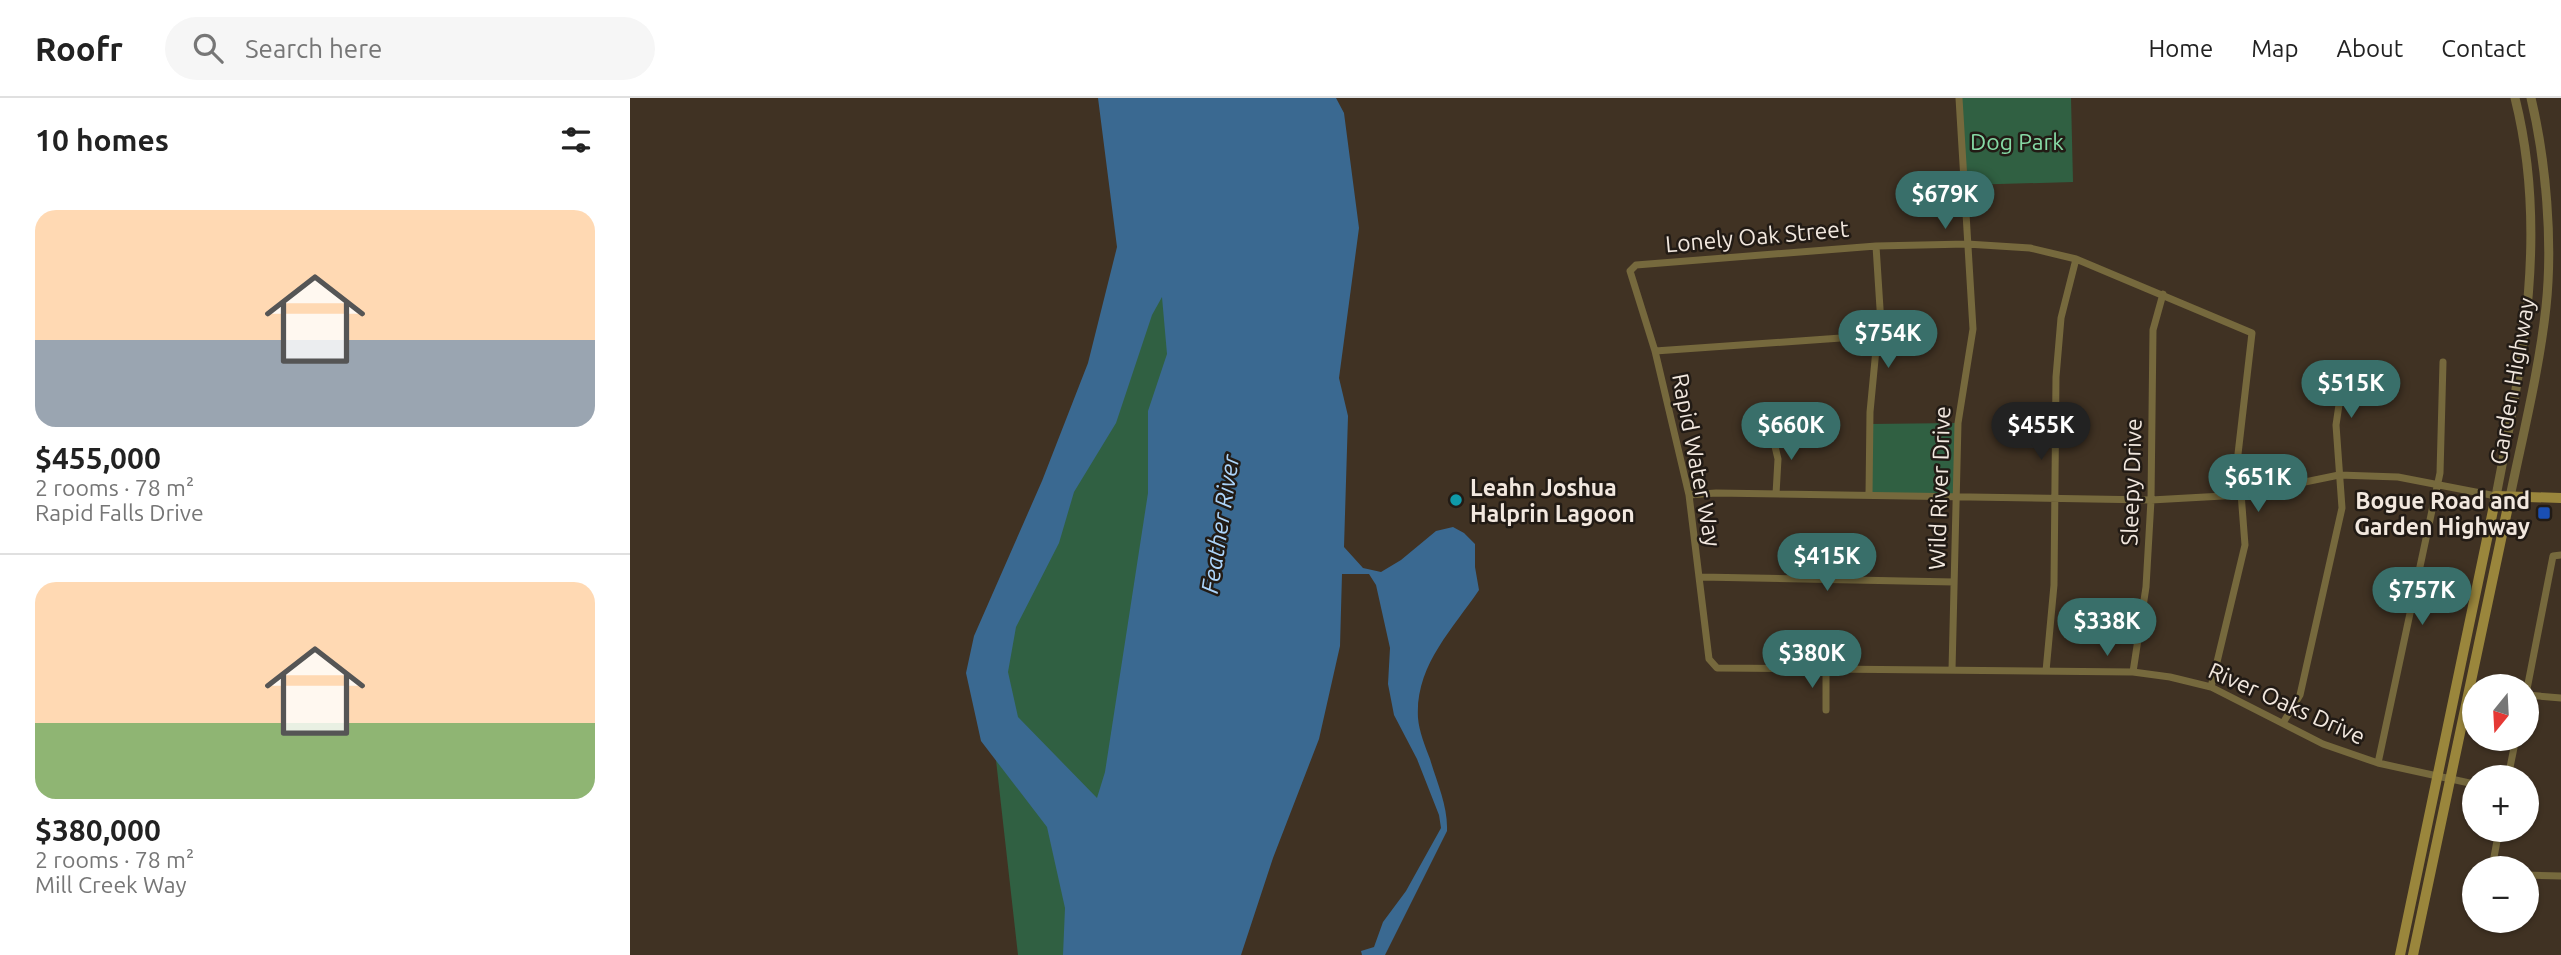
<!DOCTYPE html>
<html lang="en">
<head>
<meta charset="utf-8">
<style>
  body { margin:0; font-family:Ubuntu,sans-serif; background:#f6f6f6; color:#222; height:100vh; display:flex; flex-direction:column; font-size:26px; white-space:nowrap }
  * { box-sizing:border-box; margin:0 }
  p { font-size:23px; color:#767676 }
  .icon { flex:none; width:38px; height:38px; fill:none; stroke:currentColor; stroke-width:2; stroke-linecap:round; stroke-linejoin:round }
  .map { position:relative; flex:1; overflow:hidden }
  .details { display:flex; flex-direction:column; background:#fff; width:630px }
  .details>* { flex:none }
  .needle { width:46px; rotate:198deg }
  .buttons { position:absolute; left:1832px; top:576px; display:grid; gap:14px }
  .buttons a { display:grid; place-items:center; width:77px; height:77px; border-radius:50%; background:#fff; box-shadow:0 2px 5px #0004; font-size:35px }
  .price { position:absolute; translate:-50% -60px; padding:0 16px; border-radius:24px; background:#396f6a; color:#fff; font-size:23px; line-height:46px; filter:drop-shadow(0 2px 4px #0008) }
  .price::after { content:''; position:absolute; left:50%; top:42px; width:21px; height:16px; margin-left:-10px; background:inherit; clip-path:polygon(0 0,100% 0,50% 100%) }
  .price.selected { background:#222; color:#fff }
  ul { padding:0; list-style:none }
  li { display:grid; align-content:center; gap:14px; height:371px; padding:0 35px }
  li+li { border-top:2px solid #e0e0e0 }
  li span { display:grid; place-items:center; height:217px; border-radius:21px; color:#555 }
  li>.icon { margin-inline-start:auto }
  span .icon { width:126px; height:126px; fill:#fffc; stroke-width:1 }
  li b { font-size:30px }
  h2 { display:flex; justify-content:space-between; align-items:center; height:84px; padding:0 35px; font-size:30px }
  header { display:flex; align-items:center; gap:42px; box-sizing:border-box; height:98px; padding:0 35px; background:#fff; border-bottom:2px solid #e0e0e0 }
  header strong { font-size:33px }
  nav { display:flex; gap:38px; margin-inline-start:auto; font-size:24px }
  .search { width:490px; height:63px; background:#f6f6f6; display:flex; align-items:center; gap:18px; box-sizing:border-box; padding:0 24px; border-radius:38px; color:#767676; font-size:26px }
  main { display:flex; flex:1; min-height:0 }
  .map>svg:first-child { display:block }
  .green { fill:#306042 }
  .water { fill:#3a6991; fill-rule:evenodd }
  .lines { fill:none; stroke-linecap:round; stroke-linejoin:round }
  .minor { stroke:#76693d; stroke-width:7 }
  .tertiary { stroke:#76693d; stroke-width:9 }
  .secondary { stroke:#9a863c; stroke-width:10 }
  .culture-dot { fill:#0f9aa8; stroke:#221b15; stroke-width:2.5 }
  .transit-dot { fill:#1a4fb4; stroke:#221b15; stroke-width:2.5 }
  .labels { text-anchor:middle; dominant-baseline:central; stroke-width:5; stroke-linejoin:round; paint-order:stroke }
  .park-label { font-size:23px; fill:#86daa5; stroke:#221b15 }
  .street-label { font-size:23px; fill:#f2e8df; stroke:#221b15 }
  .poi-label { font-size:23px; font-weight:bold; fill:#f2e8df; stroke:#221b15; text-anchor:start }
  .water-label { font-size:24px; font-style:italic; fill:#add5fb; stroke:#221b15 }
</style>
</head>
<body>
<header>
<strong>Roofr</strong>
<div class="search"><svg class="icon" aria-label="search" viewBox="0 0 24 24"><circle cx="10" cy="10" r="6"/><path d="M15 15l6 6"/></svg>Search here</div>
<nav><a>Home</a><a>Map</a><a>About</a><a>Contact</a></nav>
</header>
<main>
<section class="details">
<h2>10 homes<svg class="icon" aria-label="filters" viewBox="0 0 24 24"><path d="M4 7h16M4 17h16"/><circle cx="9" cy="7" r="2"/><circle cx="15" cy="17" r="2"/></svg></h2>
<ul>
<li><span style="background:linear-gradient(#ffd9b3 60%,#9aa5b1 0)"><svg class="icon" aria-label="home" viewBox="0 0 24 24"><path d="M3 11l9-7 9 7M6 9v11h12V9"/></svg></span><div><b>$455,000</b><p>2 rooms · 78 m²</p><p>Rapid Falls Drive</p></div></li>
<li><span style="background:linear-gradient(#ffd9b3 65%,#8fb573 0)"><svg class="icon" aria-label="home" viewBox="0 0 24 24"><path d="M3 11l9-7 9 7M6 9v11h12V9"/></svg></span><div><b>$380,000</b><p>2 rooms · 78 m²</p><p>Mill Creek Way</p></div></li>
</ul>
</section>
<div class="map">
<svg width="1931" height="857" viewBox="0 0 1931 857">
  <rect width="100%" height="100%" fill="#403223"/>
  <path class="green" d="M1329 0H1441L1443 84 1334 87Z
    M528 167 553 284 449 857H388L360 609 362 559Z
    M1328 325 1326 399 1239 397 1240 326Z"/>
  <path class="water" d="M468 0H706L714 15 729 130 709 280 718 318 714 449 733 470 751 474 771 462 806 433 823 429 834 435 845 446V469L849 492C822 532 785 568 788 620 789 633 795 648 800 661 807 685 818 708 817 733L755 857H732L731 853 744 849 753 824 776 793 811 730 809 717 787 661 764 617 758 586 760 550 746 487 739 476H712L710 548 689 641 643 760 611 857H433L435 810 417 729 351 643 336 575 344 538 412 383 458 265 487 149ZM532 199 537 256 518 313V395L475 674 467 700 388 619 378 574 386 529 429 445 444 394 486 325 522 217Z"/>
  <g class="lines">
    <path class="minor" d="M1025 253 1225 239 1247 241
      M1142 336 1148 361 1146 396
      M1059 397 1086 395 1521 402 1611 397 1709 377 1768 379 1866 398
      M1239 397 1240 314 1247 241 1251 226 1246 148
      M1070 479 1324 484
      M1322 572 1328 325 1343 231 1329 0
      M1416 573 1424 487 1426 279 1431 220 1446 161
      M1503 574 1516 489 1521 402 1523 232 1533 196
      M1581 589 1615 447 1608 356 1622 235 1446 161 1400 150 1337 146 1246 148 1006 167 1000 173 1025 253 1059 397 1079 561 1087 570 1503 574 1540 579 1581 589 1693 646 1748 665 1844 686
      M1897 591 1923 458 1931 457
      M1897 597 1931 600
      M1196 612V571
      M1653 625 1670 597 1712 410 1706 327 1715 266
      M1748 665 1810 375 1813 264
      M1878 679 1886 640
      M1862 770 1869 732
      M1897 777 1931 778"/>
    <path class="tertiary" d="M1866 398C1892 265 1919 135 1885 0
      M1880 399C1893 336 1909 273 1916 209 1923 144 1916 63 1901 0"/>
    <path class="secondary" d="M1770 857 1866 398 1931 400
      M1783 857 1880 399"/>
  </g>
  <circle class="culture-dot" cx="826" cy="402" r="7"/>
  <rect class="transit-dot" x="1907" y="408" width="14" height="14" rx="3.5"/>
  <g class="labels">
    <g class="park-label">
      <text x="1387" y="43">Dog Park</text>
    </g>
    <g class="street-label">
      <text transform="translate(1127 138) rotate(-5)">Lonely Oak Street</text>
      <text transform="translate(1882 283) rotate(-80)">Garden Highway</text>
      <text transform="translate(1067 362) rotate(79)">Rapid Water Way</text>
      <text transform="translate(1501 384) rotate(-88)">Sleepy Drive</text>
      <text transform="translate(1309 390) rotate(-88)">Wild River Drive</text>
      <text transform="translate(1657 605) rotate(24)">River Oaks Drive</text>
    </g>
    <g class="poi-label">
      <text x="840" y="389">Leahn Joshua<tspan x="840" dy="26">Halprin Lagoon</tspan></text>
      <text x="1900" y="402" text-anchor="end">Bogue Road and<tspan x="1900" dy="26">Garden Highway</tspan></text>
    </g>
    <g class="water-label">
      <text transform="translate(590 426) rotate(-81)">Feather River</text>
    </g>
  </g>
</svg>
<div class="buttons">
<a><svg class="needle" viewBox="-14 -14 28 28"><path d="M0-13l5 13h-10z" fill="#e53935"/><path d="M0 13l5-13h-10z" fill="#767676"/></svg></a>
<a>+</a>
<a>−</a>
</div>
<b class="price" style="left:1315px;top:133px">$679K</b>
<b class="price" style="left:1258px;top:272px">$754K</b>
<b class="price" style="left:1721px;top:322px">$515K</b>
<b class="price" style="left:1161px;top:364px">$660K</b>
<b class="price selected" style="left:1411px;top:364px">$455K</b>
<b class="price" style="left:1628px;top:416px">$651K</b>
<b class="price" style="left:1197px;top:495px">$415K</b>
<b class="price" style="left:1792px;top:529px">$757K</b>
<b class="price" style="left:1477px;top:560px">$338K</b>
<b class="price" style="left:1182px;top:592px">$380K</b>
</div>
</main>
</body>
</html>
